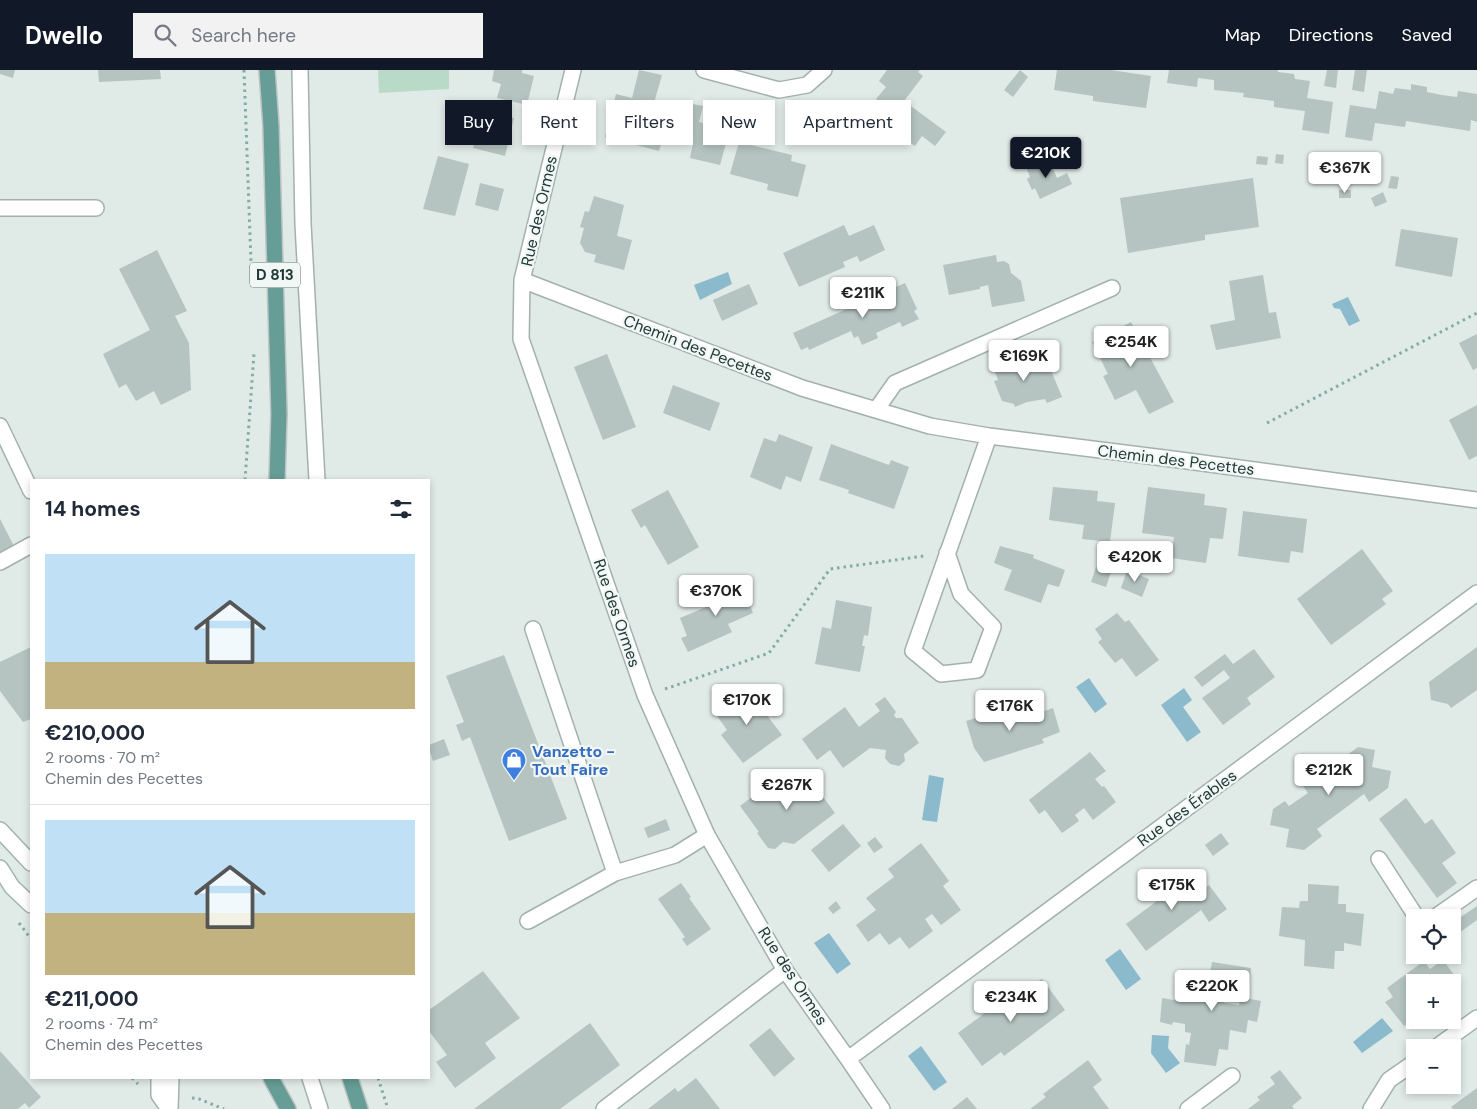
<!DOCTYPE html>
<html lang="en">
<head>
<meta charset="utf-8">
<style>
  body { margin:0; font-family:"DM Sans",sans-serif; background:#f2f2f3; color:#1f2937; height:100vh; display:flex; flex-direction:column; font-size:19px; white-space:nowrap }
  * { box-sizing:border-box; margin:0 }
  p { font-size:16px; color:#747a83 }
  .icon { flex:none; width:28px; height:28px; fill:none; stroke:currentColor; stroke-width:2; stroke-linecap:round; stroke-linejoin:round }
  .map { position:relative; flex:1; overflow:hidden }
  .drawer { position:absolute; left:30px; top:409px; width:400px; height:600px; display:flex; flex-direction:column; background:#fff; border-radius:0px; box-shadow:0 2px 8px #0003 }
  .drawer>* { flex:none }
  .top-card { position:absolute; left:445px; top:30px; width:475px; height:45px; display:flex; gap:10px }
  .fabs { position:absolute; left:1406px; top:839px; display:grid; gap:10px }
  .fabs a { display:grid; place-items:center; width:55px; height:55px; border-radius:0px; background:#fff; box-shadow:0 2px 8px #0003; font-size:25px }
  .price { position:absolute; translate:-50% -42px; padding:0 11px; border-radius:5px; background:#fff; color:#222; font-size:16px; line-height:32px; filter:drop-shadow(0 1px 2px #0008) }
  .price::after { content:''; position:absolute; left:50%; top:30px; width:15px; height:11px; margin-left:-8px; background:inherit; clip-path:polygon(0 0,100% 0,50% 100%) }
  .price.on { background:#111827; color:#fff }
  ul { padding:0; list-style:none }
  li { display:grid; align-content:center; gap:10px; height:265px; padding:0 15px }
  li+li { border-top:1px solid #e0e1e3 }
  li span { display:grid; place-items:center; height:155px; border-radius:0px; color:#555 }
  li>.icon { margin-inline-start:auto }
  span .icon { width:90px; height:90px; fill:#fffc; stroke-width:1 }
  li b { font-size:21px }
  h2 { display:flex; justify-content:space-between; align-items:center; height:60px; padding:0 15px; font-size:21px }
  .tag { padding:0 18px; border-radius:0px; background:#fff; box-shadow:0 2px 8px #0003; font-size:18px; line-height:45px }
  .tag.on { background:#111827; color:#fff }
  header { display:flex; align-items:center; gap:30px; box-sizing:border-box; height:70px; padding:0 25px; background:#111827; color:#fff }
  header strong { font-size:24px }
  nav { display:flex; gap:28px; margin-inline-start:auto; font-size:18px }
  .search { width:350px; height:45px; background:#f2f2f3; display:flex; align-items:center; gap:12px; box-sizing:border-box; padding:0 18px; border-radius:0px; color:#747a83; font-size:19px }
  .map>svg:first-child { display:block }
  .green { fill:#b9dac6 }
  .water { fill:#8abacc }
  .building { fill:#b5c4c0 }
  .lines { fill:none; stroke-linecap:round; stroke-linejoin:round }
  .lane-casing { stroke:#a3b1ae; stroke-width:18 }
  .street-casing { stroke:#a3b1ae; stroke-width:18 }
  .secondary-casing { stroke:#a0b5b0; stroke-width:18 }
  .primary-casing { stroke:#bdc4c3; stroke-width:18 }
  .path { stroke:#82aca4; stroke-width:3; stroke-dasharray:2.5 4; stroke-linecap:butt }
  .lane { stroke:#fff; stroke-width:15 }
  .street { stroke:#fff; stroke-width:15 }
  .secondary { stroke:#fff; stroke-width:15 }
  .primary { stroke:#669d96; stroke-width:15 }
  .labels { text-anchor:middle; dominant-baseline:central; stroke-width:4.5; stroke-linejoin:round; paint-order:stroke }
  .shield { fill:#f0f7f4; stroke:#60726f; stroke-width:1 }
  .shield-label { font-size:15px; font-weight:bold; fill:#223936 }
  .street-label { font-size:16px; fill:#223936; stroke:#f0f7f4 }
  .shop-label { font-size:16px; font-weight:bold; fill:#366cbe; stroke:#f0f7f4; text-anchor:start }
</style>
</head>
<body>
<header>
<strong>Dwello</strong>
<div class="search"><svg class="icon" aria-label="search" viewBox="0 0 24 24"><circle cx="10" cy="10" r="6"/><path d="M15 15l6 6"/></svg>Search here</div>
<nav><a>Map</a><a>Directions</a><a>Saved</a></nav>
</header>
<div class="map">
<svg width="1477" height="1039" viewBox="0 0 1477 1039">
  <rect width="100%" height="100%" fill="#e0eae7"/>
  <path class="green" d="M378 0H449V19L379 23Z"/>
  <path class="water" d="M728 202 732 214 700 230 694 215Z
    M1348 227 1360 251 1349 256 1340 239 1334 238 1332 234Z
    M1089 608 1107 634 1095 643 1076 617Z
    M1184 618 1192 630 1183 637 1201 662 1187 672 1161 635Z
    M929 705 944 708 937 752 922 750Z
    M829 863 851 894 837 904 814 873Z
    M1120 879 1141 909 1126 920 1105 890Z
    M1382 948 1393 961 1362 983 1353 972Z
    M1152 965 1169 966 1168 978 1180 993 1166 1003 1151 983Z
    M921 976 947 1012 934 1021 908 986Z"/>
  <path class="building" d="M0 0H15L13 8 0 4Z
    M98 0H160L161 9 99 12Z
    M494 0H522V3L534 6 527 35 497 28 501 14 492 11Z
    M639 0 662 5 654 33 671 38 672 34 686 39 687 33 703 36 699 52 715 56 713 62 728 66 720 95 690 88 693 73 664 65 659 81 605 67 616 24 632 28Z
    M887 0H920L918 2 923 6 904 31 946 62 935 76 922 66 915 76 894 62 884 75 860 56 879 32 876 29 886 17 879 11Z
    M1020 0 1028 7 1013 27 1004 20Z
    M1057 0H1111L1151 6 1146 38 1093 31V26L1054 20Z
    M1169 0H1278V2L1294 4 1295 9 1310 11 1307 28 1333 32 1329 64 1302 60 1305 41 1274 37V31L1243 27 1244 23 1214 20V10L1198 8 1197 17 1167 13Z
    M1327 0H1338L1336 18 1324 16Z
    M1355 0H1367L1364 22 1352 20Z
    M1411 14 1427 17V22L1442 25 1457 27 1458 21 1477 24V52L1471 50 1470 61 1406 51 1405 57 1375 53 1372 71 1345 67 1350 35 1376 39 1379 21 1393 24 1395 18 1411 20Z
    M483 41 514 48 505 86 473 78Z
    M739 72 792 85 791 91 806 95 798 127 767 120 768 114 730 104Z
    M1276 84 1284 85 1283 94 1275 93Z
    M438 86 469 94 455 146 423 139Z
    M1257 86 1268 87 1267 95 1256 94Z
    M1048 87 1057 108 1067 103 1072 114 1040 129 1035 118 1032 120 1027 109 1030 107 1026 97Z
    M1391 106 1399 107 1397 119 1388 118Z
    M1253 108 1259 157 1205 165V170L1128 183 1120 128Z
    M480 113 504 119 498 141 475 135Z
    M1339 120H1351V128H1339Z
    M1383 122 1387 132 1375 137 1371 128Z
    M594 126 624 135 617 166 632 170 624 200 594 192 596 185 585 182 580 173 584 158 580 157 585 141 589 142Z
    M844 155 849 166 874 155 885 180 860 192 857 186 843 192 845 197 799 217 783 183Z
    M1401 159 1458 168 1452 207 1395 196Z
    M157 180 187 241 175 246 189 273 191 320 161 335 154 321 136 331 126 314 119 318 103 284 150 260 119 199Z
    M996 185 997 192 1004 191 1009 194 1011 203 1021 211 1025 231 992 237 988 215 980 217V219L949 225 943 195Z
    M1263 205 1269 243 1276 242 1281 268 1216 280 1210 255 1235 250 1229 211Z
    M905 213 917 239 914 241 919 249 902 257 900 252 876 263 878 268 862 275 858 266 854 268 851 261 809 280 808 277 801 280 793 263Z
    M749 214 758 234 722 251 713 230Z
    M1131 252 1174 332 1149 344 1136 320 1115 330 1103 306 1108 304 1092 272Z
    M1477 264V298L1473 300 1459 273Z
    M1020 283 1025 296 1034 292 1039 302 1050 298 1062 327 1047 333 1045 329 1027 332 1015 337 1014 334 1002 331 994 311 998 310 992 294Z
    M607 284 636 357 603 370 574 297Z
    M673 315 720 333 710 361 663 343Z
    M1477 335V386L1469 390 1449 350Z
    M779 364 813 377 801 412 786 406 781 420 750 407 764 368 776 372Z
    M831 374 889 395 891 390 909 397 894 439 848 423 849 420 819 410Z
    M1053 417 1098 421 1097 431 1115 433 1110 472 1082 469 1084 455 1049 450Z
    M1148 417 1205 424 1204 435 1227 438 1223 469 1210 468 1206 493 1171 488 1174 467 1142 463Z
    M668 420 699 477 668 495 645 455 641 458 631 440Z
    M1243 441 1307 449 1303 483 1291 481 1289 493 1238 486Z
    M0 449 15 478 0 485Z
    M1000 476 1034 485 1033 488 1065 500 1059 517 1048 514 1041 533 1004 520 1012 500 994 493Z
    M1362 479 1393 521 1382 529 1386 534 1331 575 1297 529Z
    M1096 497 1111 502 1106 517 1091 512Z
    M1127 500 1149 509 1142 527 1121 518Z
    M740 511 753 543 728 554 732 562 688 582 681 568 687 566 680 548 718 532 715 522Z
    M836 530 872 537 868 566 864 565 862 576H865L860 602 815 594 822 557 831 559Z
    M1117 543 1125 552 1129 550 1159 590 1136 607 1122 588 1115 593 1098 572 1102 569 1095 559Z
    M31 577V649L23 652 0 621V592Z
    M1477 577V620L1451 638 1448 634 1431 630 1429 612Z
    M1254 579 1275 607 1247 628 1251 634 1223 655 1202 628 1230 608 1224 600 1202 617 1194 607 1225 584 1233 594Z
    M504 585 567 749 509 771 470 667 462 671 456 655 464 652 446 606Z
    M747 619 782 665 743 693 721 665 727 660 715 643Z
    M885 627 896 642 894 645 896 648H902L919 673 904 684 905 691 899 696 890 694 885 688 886 680 870 678 843 698 830 680 817 690 802 669 845 637 859 657 880 641 875 634Z
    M1007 638 1010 647 1035 639 1036 644 1053 638 1060 662 1042 669 1044 673 984 692 974 678 966 651Z
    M444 669 450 685 433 691 429 679V675Z
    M1358 677 1375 680 1372 697 1391 701 1388 718 1369 732 1364 724 1317 759 1322 766 1304 780 1286 777 1289 759 1270 755 1273 739 1285 731 1289 736 1308 723 1297 708 1321 690 1332 705 1341 699 1336 693Z
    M1090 682 1106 701 1095 709 1102 717 1104 716 1116 732 1093 750 1084 738 1075 745 1079 751 1062 763 1045 740 1039 744 1029 730Z
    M804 701 835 743 794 774 783 772 775 779 768 778 757 763 759 762 740 736 769 714 787 713Z
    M1406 728 1425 754 1432 749 1456 783 1442 793 1457 813 1437 828 1379 749Z
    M666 749 670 760 648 768 644 758Z
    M843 754 861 776 829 802 811 780Z
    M1221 763 1229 774 1213 786 1205 775Z
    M875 767 883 777 874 783 867 773Z
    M921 773 949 811 943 816 961 840 941 855 932 844 925 849 933 861 909 879 900 867 889 875 880 863 868 872 856 855 876 840 866 828 894 807 888 799Z
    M1173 802 1192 828 1209 815 1227 839 1209 852 1201 840 1146 881 1126 854 1157 831 1149 820Z
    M681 813 691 827 689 828 711 859 687 876 682 869 685 867 658 829Z
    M1308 814 1339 816 1338 834H1346V842L1364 844 1361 876 1344 873V881H1335L1334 899 1304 896 1305 870 1279 866 1282 837 1299 838 1300 831H1308Z
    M836 831 841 838 833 844 828 838Z
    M1477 836V850L1452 868V853Z
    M1443 890 1461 914 1452 920V912H1415V948L1404 956 1385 932 1393 927 1387 918 1424 891 1430 899Z
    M1212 892 1251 898 1249 920 1227 916 1224 933 1239 935 1240 927 1261 931 1257 952 1248 950 1246 963 1230 960 1228 980 1219 979 1216 996 1184 992 1186 974 1189 975 1191 963 1185 962V954L1173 952 1172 955 1160 952 1162 928 1179 931 1182 918 1193 919 1196 906 1209 908Z
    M483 901 520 948 485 973 496 988 455 1018 436 992 447 985 429 961V940Z
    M1042 909 1065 940 1004 986 1001 982 982 996 958 963 989 940 992 941 1027 917 1028 918Z
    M590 953 620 995 560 1039H474Z
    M770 958 795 989 774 1007 749 975Z
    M0 981 41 1027 29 1038 25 1033 18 1039H0Z
    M1088 990 1102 1010 1093 1017 1109 1039H1030L1046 1027 1043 1024Z
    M1280 1000 1302 1028 1292 1036 1294 1039H1248L1260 1030 1257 1027 1275 1014 1270 1007Z
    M696 1008 720 1039H648L675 1018 678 1022Z
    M1477 1018V1039H1453L1451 1037Z
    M967 1027 977 1039H952Z"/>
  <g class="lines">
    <defs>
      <path id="lane" d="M300 0 303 154 317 410
        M0 356 31 421
        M0 492 31 475
        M533 559 615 803
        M1379 789 1417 848
        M1434 848 1477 818
        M528 851 615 803 675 785 707 765
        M310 1008 320 1039
        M1188 1039 1232 1006"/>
      <path id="street" d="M573 0 522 210 521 269 645 625 707 765 785 900 848 989 882 1039
        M704 0 779 20 807 15 824 0
        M0 138H96
        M522 210 802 318 930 356 989 366 1180 390 1477 430
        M876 340 895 313 1112 218
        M947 483 961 524 993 557 977 600 941 604 913 581 989 366
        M1435 978 1477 948
        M848 989 1477 523
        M159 1008V1025L169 1039
        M170 1039 171 1008
        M604 1039 785 900
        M1371 1039 1389 1010 1415 992"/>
      <path id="secondary" d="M0 760 31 793
        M0 798 12 817 31 835"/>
      <path id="primary" d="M267 0 271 56 279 344 277 410
        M271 1008 288 1039
        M350 1008 360 1039"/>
    </defs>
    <use href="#lane" class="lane-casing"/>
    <use href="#street" class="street-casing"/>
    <use href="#secondary" class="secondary-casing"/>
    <use href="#primary" class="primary-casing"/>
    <path class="path" d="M244 0 252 220
      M1267 353 1477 243
      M245 410 254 283
      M665 619 769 583 830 499 924 486
      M19 853 31 869
      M132 1008 138 1014
      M378 1008 388 1039
      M192 1028 199 1029 224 1039"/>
    <use href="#lane" class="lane"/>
    <use href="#street" class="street"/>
    <use href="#secondary" class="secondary"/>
    <use href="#primary" class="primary"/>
  </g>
  <defs>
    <symbol id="shop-pin" viewBox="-11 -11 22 30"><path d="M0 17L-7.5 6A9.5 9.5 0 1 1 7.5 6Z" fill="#3f7fe0" stroke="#f0f7f4"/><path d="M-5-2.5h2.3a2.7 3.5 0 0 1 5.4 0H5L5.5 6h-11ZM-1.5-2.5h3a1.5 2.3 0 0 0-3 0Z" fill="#fff"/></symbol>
  </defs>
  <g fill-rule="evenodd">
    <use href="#shop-pin" x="500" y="676" width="28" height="38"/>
  </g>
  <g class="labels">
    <rect class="shield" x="250" y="192.5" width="50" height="25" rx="4"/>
    <g class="shield-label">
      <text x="275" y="205">D 813</text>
    </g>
    <g class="street-label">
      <text transform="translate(539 141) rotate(-77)">Rue des Ormes</text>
      <text transform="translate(698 278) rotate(21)">Chemin des Pecettes</text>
      <text transform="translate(1176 390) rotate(7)">Chemin des Pecettes</text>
      <text transform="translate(617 543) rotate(71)">Rue des Ormes</text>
      <text transform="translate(1187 738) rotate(-36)">Rue des Érables</text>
      <text transform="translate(793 906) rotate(57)">Rue des Ormes</text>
    </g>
    <g class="shop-label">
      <text x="532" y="681">Vanzetto -<tspan x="532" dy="18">Tout Faire</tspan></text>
    </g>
  </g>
</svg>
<div class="fabs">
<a><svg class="icon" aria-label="locate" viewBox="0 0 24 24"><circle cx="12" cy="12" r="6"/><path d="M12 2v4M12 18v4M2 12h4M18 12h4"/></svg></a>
<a>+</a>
<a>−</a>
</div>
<b class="price on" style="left:1046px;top:109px">€210K</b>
<b class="price" style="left:1345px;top:124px">€367K</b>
<b class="price" style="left:863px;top:249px">€211K</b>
<b class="price" style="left:1131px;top:298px">€254K</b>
<b class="price" style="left:1024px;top:312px">€169K</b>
<b class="price" style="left:1135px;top:513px">€420K</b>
<b class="price" style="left:716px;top:547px">€370K</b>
<b class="price" style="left:747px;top:656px">€170K</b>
<b class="price" style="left:1010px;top:662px">€176K</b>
<b class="price" style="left:1329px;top:726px">€212K</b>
<b class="price" style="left:787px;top:741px">€267K</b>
<b class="price" style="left:1172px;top:841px">€175K</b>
<b class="price" style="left:1212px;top:942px">€220K</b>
<b class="price" style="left:1011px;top:953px">€234K</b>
<div class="top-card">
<a class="tag on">Buy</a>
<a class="tag">Rent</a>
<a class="tag">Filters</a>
<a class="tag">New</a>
<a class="tag">Apartment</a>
</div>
<section class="drawer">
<h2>14 homes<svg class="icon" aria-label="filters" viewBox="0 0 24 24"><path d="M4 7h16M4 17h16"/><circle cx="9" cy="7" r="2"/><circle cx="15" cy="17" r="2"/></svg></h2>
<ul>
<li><span style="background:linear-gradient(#bfe0f5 70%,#c2b280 0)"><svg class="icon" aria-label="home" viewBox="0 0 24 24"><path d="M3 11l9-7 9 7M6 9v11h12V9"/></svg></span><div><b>€210,000</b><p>2 rooms · 70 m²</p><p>Chemin des Pecettes</p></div></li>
<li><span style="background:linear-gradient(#bfe0f5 60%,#c2b280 0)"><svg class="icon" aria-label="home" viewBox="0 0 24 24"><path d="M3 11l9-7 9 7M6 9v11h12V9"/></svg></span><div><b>€211,000</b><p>2 rooms · 74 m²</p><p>Chemin des Pecettes</p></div></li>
</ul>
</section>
</div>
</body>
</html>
